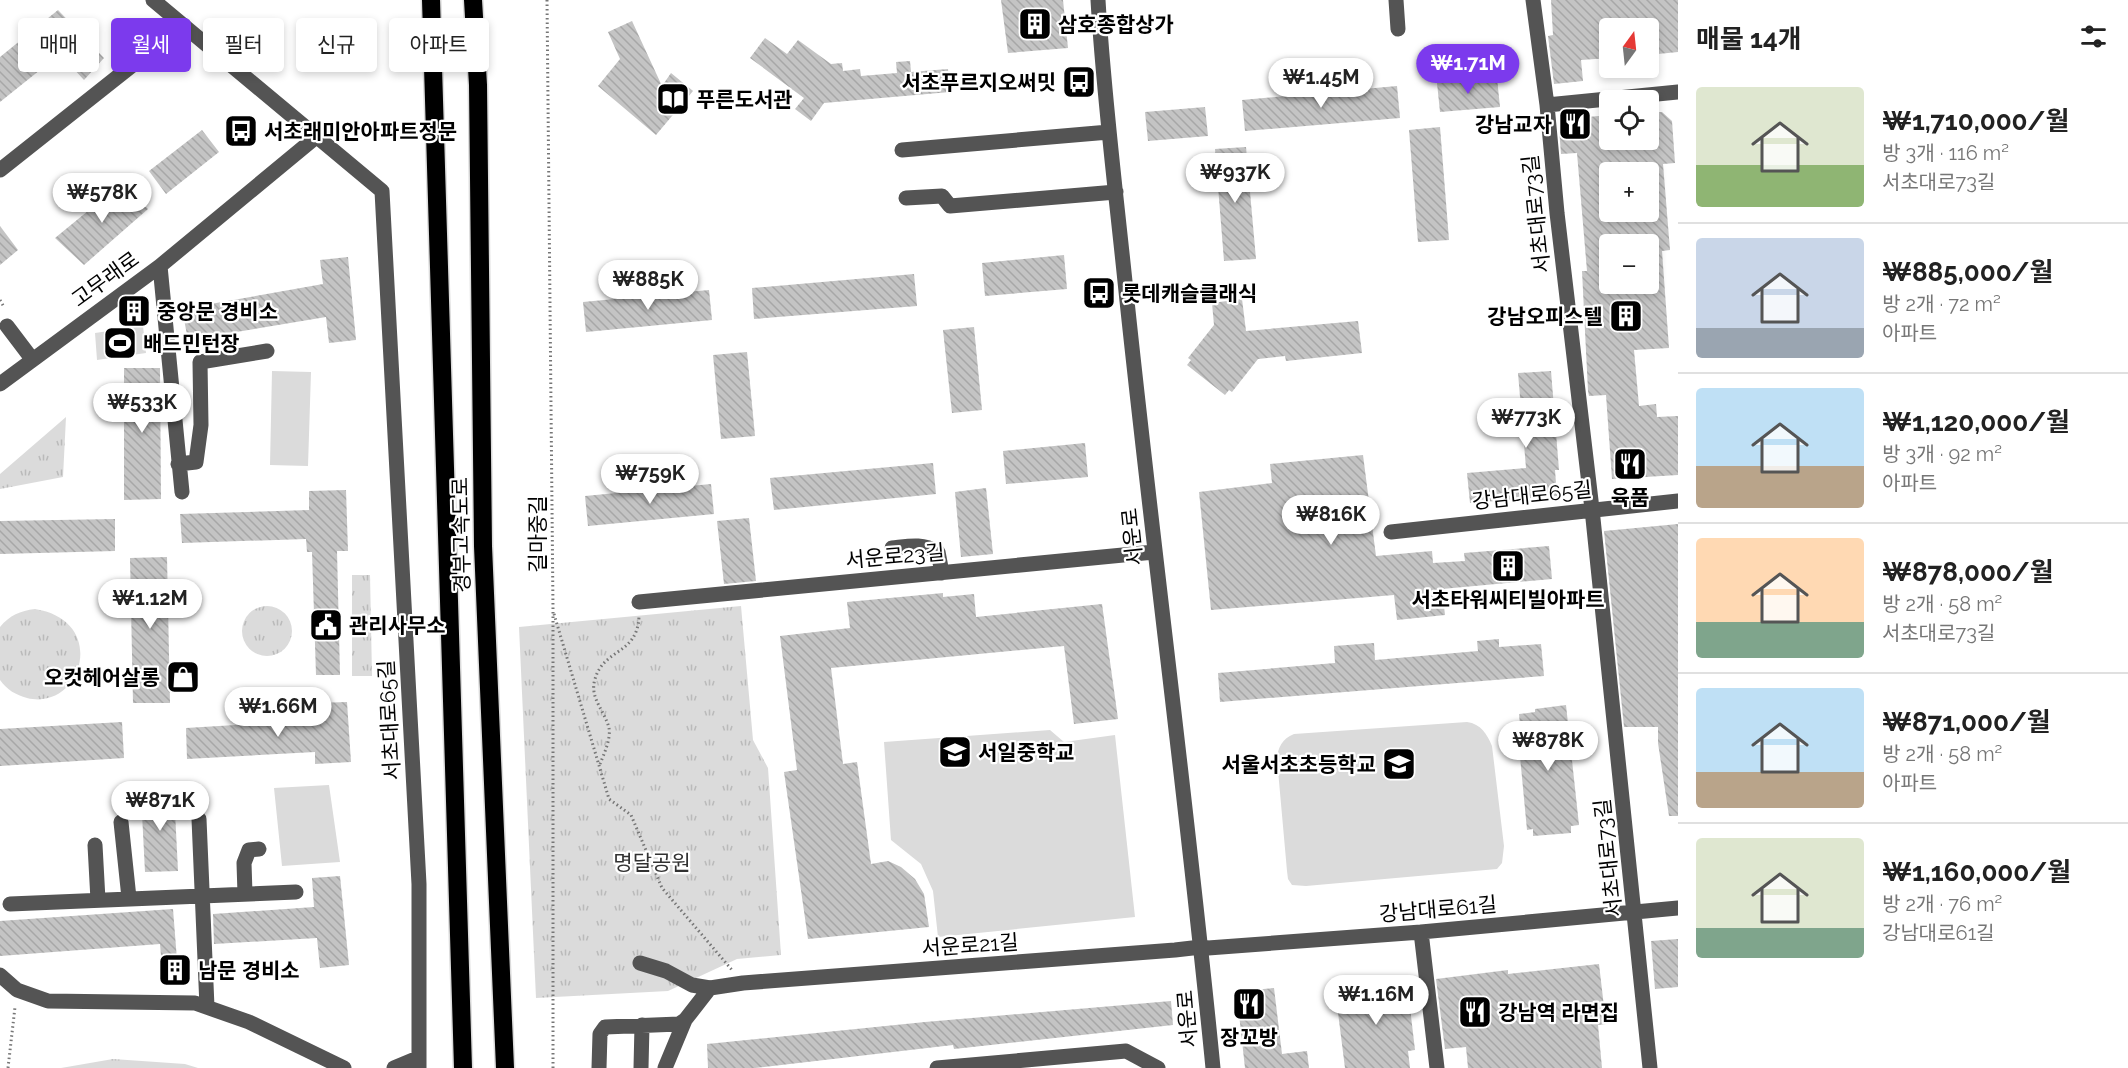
<!DOCTYPE html>
<html lang="ko">
<head>
<meta charset="utf-8">
<style>
  body { margin:0; font-family:Raleway,"Noto Sans KR",sans-serif; background:#f6f6f6; color:#222; height:100vh; display:flex; flex-direction:column; font-size:22px; white-space:nowrap }
  * { box-sizing:border-box; margin:0 }
  p { font-size:20px; color:#767676 }
  .icon { flex:none; width:33px; height:33px; fill:none; stroke:currentColor; stroke-width:2; stroke-linecap:round; stroke-linejoin:round }
  .map { position:relative; flex:1; overflow:hidden }
  .panel { display:flex; flex-direction:column; background:#fff; width:450px }
  .panel>* { flex:none }
  .hud { position:absolute; left:18px; top:18px; width:570px; height:54px; display:flex; gap:12px }
  .needle { width:39px; rotate:15deg }
  .tools { position:absolute; left:1599px; top:18px; display:grid; gap:12px }
  .tools a { display:grid; place-items:center; width:60px; height:60px; border-radius:6px; background:#fff; box-shadow:0 3px 9px #0003; font-size:30px }
  .price { position:absolute; translate:-50% -51px; padding:0 14px; border-radius:21px; background:#fff; color:#222; font-size:20px; line-height:39px; filter:drop-shadow(0 2px 3px #0008) }
  .price::after { content:''; position:absolute; left:50%; top:36px; width:18px; height:14px; margin-left:-9px; background:inherit; clip-path:polygon(0 0,100% 0,50% 100%) }
  .price.selected { background:#7c3aed; color:#fff }
  ul { padding:0; list-style:none }
  li { display:flex; align-items:center; gap:18px; height:150px; padding:0 18px }
  li+li { border-top:2px solid #e0e0e0 }
  li span { display:grid; place-items:center; flex:none; width:168px; height:120px; border-radius:6px; color:#555 }
  li>.icon { margin-inline-start:auto }
  span .icon { width:72px; height:72px; fill:#fffc; stroke-width:1 }
  li b { font-size:26px }
  h2 { display:flex; justify-content:space-between; align-items:center; height:72px; padding:0 18px; font-size:26px }
  .chip { padding:0 21px; border-radius:6px; background:#fff; box-shadow:0 3px 9px #0003; font-size:21px; line-height:54px }
  .chip.selected { background:#7c3aed; color:#fff }
  main { display:flex; flex:1; min-height:0 }
  .map>svg:first-child { display:block }
  .grass { fill:url(#grass-tufts) }
  .garden { fill:#dbdbdb }
  .building { fill:url(#building-back-hatch); fill-rule:evenodd }
  .lines { fill:none; stroke-linecap:round; stroke-linejoin:round }
  .highway-casing { stroke:#dbdbdb; stroke-width:21 }
  .path { stroke:#767676; stroke-width:3; stroke-dasharray:1.5 3; stroke-linecap:butt }
  .minor { stroke:#545454; stroke-width:15 }
  .highway { stroke:#000; stroke-width:18 }
  .labels { text-anchor:middle; dominant-baseline:central; stroke-width:4.5; stroke-linejoin:round; paint-order:stroke }
  .poi-label { font-size:21px; font-weight:bold; fill:#000; stroke:#fff; text-anchor:start }
  .street-label { font-size:21px; fill:#000; stroke:#fff }
  .park-label { font-size:21px; fill:#323232; stroke:#fff }
</style>
</head>
<body>
<main>
<div class="map">
<svg width="1678" height="1068" viewBox="0 0 1678 1068">
  <defs>
    <pattern id="grass-tufts" width="24" height="20" patternUnits="userSpaceOnUse" patternTransform="scale(1.5)"><rect width="24" height="20" fill="#dbdbdb"/><path d="M3 7l-1-3M5 7V3M7 7l1-3M15 17l-1-3M17 17v-4M19 17l1-3" fill="none" stroke="#bababa"/></pattern>
    <pattern id="building-back-hatch" width="6" height="6" patternUnits="userSpaceOnUse" patternTransform="scale(1.5)"><rect width="6" height="6" fill="#c4c4c4"/><path d="M-1 5l2 2M0 0l6 6M5-1l2 2" fill="none" stroke="#a7a7a7"/></pattern>
  </defs>
  <rect width="100%" height="100%" fill="#fff"/>
  <path class="grass" d="M66 417 63 477 0 489V474Z
    M352 575H370L372 676H352Z
    M741 606 753 740 768 768 781 955 737 959 668 991 536 998 519 627Z
    M242 631a25 25 0 1 1 50 0a25 25 0 1 1-50 0Z
    M35 609C110 621 81 712 27 698 16 695 7 690 0 680V627C10 615 20 611 35 609Z
    M113 1059 185 1064 198 1068H61Z"/>
  <path class="garden" d="M143 326 146 353 97 360 95 333Z
    M272 371 311 372 308 466 270 465Z
    M1467 722C1481 724 1487 734 1492 746L1504 846 1502 863 1497 869 1306 886 1292 885 1288 879 1287 871 1277 759C1278 747 1282 739 1294 734Z
    M1050 730 1064 742 1115 735 1135 917 938 937 933 891 921 864 891 840 884 742Z
    M329 785 340 862 282 866 274 788Z"/>
  <path class="building" d="M1001 0H1063L1068 48 1008 53Z
    M1551 0H1678V52L1648 55V28H1610V58L1581 60 1583 81 1554 84 1548 36 1553 35Z
    M58 10 104 58 84 80 60 54 0 102V57Z
    M632 21 662 86 671 73 693 91 656 135 598 86 620 59 608 32Z
    M765 38 787 54 798 40 831 64 842 63 843 71 860 69 861 76 897 73 896 62 910 61 911 72 948 69 950 92 824 103 811 121 795 109 804 98 750 58Z
    M1497 78 1500 107 1440 112 1437 83Z
    M1397 86 1400 118 1245 131 1242 100Z
    M1205 107 1208 136 1148 141 1145 112Z
    M1662 112 1672 121 1675 163 1663 164 1670 250 1662 251 1669 348 1634 350 1639 406 1656 404 1657 417 1678 416V475L1612 479 1606 395 1589 396 1588 391 1582 271H1587L1577 153 1561 154 1559 128 1565 119 1610 115V140H1648V113ZM1610 172H1648V212H1610ZM1610 244H1648V284H1610Z
    M1440 127 1449 240 1418 242 1409 130Z
    M202 130 219 152 166 194 149 171Z
    M1246 147 1256 259 1224 261 1215 149Z
    M122 183 148 209 84 265 55 238Z
    M0 226 18 250 0 265Z
    M1064 255 1067 289 985 296 982 263Z
    M348 257 356 340 329 343 326 317 188 340 182 309 323 284 320 260Z
    M914 274 917 306 754 319 752 288Z
    M709 290 712 320 586 332 583 302Z
    M148 296 149 315 121 323 119 308Z
    M1242 299 1246 331 1358 321 1362 353 1286 361 1285 356 1258 359 1232 392 1229 390 1225 395 1187 365 1191 360 1188 358 1214 325 1212 303Z
    M974 327 982 410 952 413 943 330Z
    M747 352 755 436 721 439 713 355Z
    M124 368H160L161 499 124 500Z
    M1551 371 1559 470H1555L1557 496 1470 503 1467 473 1526 468 1518 373Z
    M1085 443 1088 477 1006 484 1003 451Z
    M1363 455 1376 556 1432 551 1433 563 1465 561 1464 553 1549 546 1552 579 1442 589 1445 615 1397 620 1394 595 1211 610 1199 492 1272 483 1270 464Z
    M933 463 936 494 774 510 770 478Z
    M711 484 714 514 588 526 585 496Z
    M986 488 993 554 961 557 955 492Z
    M346 490 348 551H337L340 675H316L312 552H307L306 539 182 543 180 514 309 510V491Z
    M749 518 756 581 724 584 717 521Z
    M115 519V551L0 554V521Z
    M1678 524V816H1669L1658 743V727H1624L1604 531Z
    M167 557 170 703H133L130 558Z
    M943 593V597L974 594 976 617 1102 604 1118 719 1074 724 1064 646 831 668 843 764 857 762 871 864 888 861 901 867 915 879 924 894 929 927 808 939 784 772 797 770 780 636 850 628 847 602Z
    M1499 639V647L1541 644 1544 676 1220 702 1218 673 1335 663 1334 646 1374 643 1375 660 1478 651 1477 641Z
    M347 702 351 762 315 764V752L187 759 186 728 318 720 317 703Z
    M1566 705 1579 825 1571 826V833L1533 836V829L1527 830 1517 725H1520L1519 714 1535 712V709Z
    M122 722 124 758 0 766V729Z
    M174 792 178 871 145 872 141 794Z
    M340 876 349 965 320 968 317 938 214 944 213 914 314 907 312 878Z
    M173 909 177 960 187 959 189 979 163 981 160 944 0 956V921Z
    M1678 939V987L1655 989 1651 941Z
    M1599 964 1606 1024 1598 1025 1602 1068H1468L1466 1047 1445 1049 1436 979 1508 970V974Z
    M1407 982 1415 1050 1408 1051 1410 1068H1345L1335 989Z
    M1274 988 1282 1054 1307 1051 1309 1068H1245L1237 996 1241 991Z
    M1171 1001 1173 1025 954 1049 953 1045 755 1068H708L707 1044 925 1022Z"/>
  <g class="lines">
    <defs>
      <path id="highway" d="M431 0 463 1068
        M473 0 478 85 483 546 505 1068"/>
    </defs>
    <use href="#highway" class="highway-casing"/>
    <path class="path" d="M547 0 553 609V1068
      M0 300 4 307
      M554 614 609 799 631 815 662 888 732 970
      M600 764C604 754 611 739 609 728 605 711 589 698 595 679 604 648 637 655 639 617
      M8 1068 15 1007"/>
    <path class="minor" d="M153 0 382 191 419 884V1068
      M1098 0C1104 101 1117 201 1127 301 1154 557 1188 812 1213 1068
      M1396 0 1398 29
      M1533 0 1547 105 1557 213 1592 509 1650 1068
      M1547 105 1678 92
      M902 150 1109 132
      M0 170 183 25
      M906 198 942 196 950 206 1116 192
      M160 266 182 492
      M7 326 32 359
      M0 384 160 266 316 137
      M178 464 196 462 201 425 200 362 267 351
      M1391 532 1678 501
      M892 548C910 546 921 543 938 552L942 573
      M639 602 1154 552
      M199 819 207 1007
      M121 822 129 898
      M95 845 98 900
      M245 894 244 863 249 850 259 849
      M10 904 296 892
      M1421 932 1437 1068
      M640 963 666 971 692 985 710 988
      M0 975 17 990 48 1001 195 1003 249 1022 344 1068
      M394 1068 418 1058
      M599 1068 600 1034 605 1027 679 1024 685 1020
      M641 1068 642 1025
      M665 1068 685 1020 710 988 743 983 1175 950 1201 947 1208 948 1421 932 1678 908
      M937 1068 1126 1051 1158 1068"/>
    <use href="#highway" class="highway"/>
  </g>
  <defs>
    <symbol id="building-square" viewBox="-11 -11 22 22"><rect x="-9" y="-9" width="18" height="18" rx="4" fill="#000" stroke="#fff"/><path d="M-4-6H4V6H1V3H-1V6H-4ZM-2.5-4.3h1.7v1.8h-1.7ZM.8-4.3h1.7v1.8H.8ZM-2.5-1h1.7V.8h-1.7ZM.8-1h1.7V.8H.8Z" fill="#fff"/></symbol>
    <symbol id="bus-square" viewBox="-11 -11 22 22"><rect x="-9" y="-9" width="18" height="18" rx="4" fill="#000" stroke="#fff"/><path d="M-5-6H5V4H4V6H2V4H-2V6H-4V4H-5ZM-3.5-4V0h7V-4ZM-3.5 1.2v1.5H-2V1.2ZM2 1.2v1.5H3.5V1.2Z" fill="#fff"/></symbol>
    <symbol id="library-square" viewBox="-11 -11 22 22"><rect x="-9" y="-9" width="18" height="18" rx="4" fill="#000" stroke="#fff"/><path d="M-6-4Q-3-5.5-.7-3.5V5Q-3 3-6 4ZM6-4Q3-5.5 .7-3.5V5Q3 3 6 4Z" fill="#fff"/></symbol>
    <symbol id="restaurant-square" viewBox="-11 -11 22 22"><rect x="-9" y="-9" width="18" height="18" rx="4" fill="#000" stroke="#fff"/><path d="M-5-6h1v4h1v-4h1v4h1v-4h1v5L-1.5 .5V6h-2V.5L-5-1ZM5-6V6H3V1.5H1.5Q1.5-4 5-6Z" fill="#fff"/></symbol>
    <symbol id="stadium-square" viewBox="-11 -11 22 22"><rect x="-9" y="-9" width="18" height="18" rx="4" fill="#000" stroke="#fff"/><path d="M0-5a6.5 5 0 1 0 0 10a6.5 5 0 1 0 0-10ZM-3.5-1.8h7v3.6h-7Z" fill="#fff"/></symbol>
    <symbol id="civic-square" viewBox="-11 -11 22 22"><rect x="-9" y="-9" width="18" height="18" rx="4" fill="#000" stroke="#fff"/><path d="M-.6-6.5H3V-4.5H.6V-3L4-1V1h2V6H-6V1h2V-1L-.6-3ZM-1.2 2.5V6h2.4V2.5Z" fill="#fff"/></symbol>
    <symbol id="shop-square" viewBox="-11 -11 22 22"><rect x="-9" y="-9" width="18" height="18" rx="4" fill="#000" stroke="#fff"/><path d="M-5-2.5h2.3a2.7 3.5 0 0 1 5.4 0H5L5.5 6h-11ZM-1.5-2.5h3a1.5 2.3 0 0 0-3 0Z" fill="#fff"/></symbol>
    <symbol id="school-square" viewBox="-11 -11 22 22"><rect x="-9" y="-9" width="18" height="18" rx="4" fill="#000" stroke="#fff"/><path d="M0-5L7-2L0 1L-7-2ZM-4 1L0 2.5L4 1V4Q0 6-4 4Z" fill="#fff"/></symbol>
  </defs>
  <g fill-rule="evenodd">
    <use href="#building-square" x="1016" y="5" width="38" height="38"/>
    <use href="#bus-square" x="1060" y="63" width="38" height="38"/>
    <use href="#library-square" x="654" y="80" width="38" height="38"/>
    <use href="#restaurant-square" x="1556" y="105" width="38" height="38"/>
    <use href="#bus-square" x="222" y="112" width="38" height="38"/>
    <use href="#bus-square" x="1080" y="274" width="38" height="38"/>
    <use href="#building-square" x="115" y="292" width="38" height="38"/>
    <use href="#building-square" x="1607" y="297" width="38" height="38"/>
    <use href="#stadium-square" x="101" y="324" width="38" height="38"/>
    <use href="#restaurant-square" x="1611" y="445" width="38" height="38"/>
    <use href="#building-square" x="1489" y="547" width="38" height="38"/>
    <use href="#civic-square" x="307" y="606" width="38" height="38"/>
    <use href="#shop-square" x="164" y="658" width="38" height="38"/>
    <use href="#school-square" x="936" y="733" width="38" height="38"/>
    <use href="#school-square" x="1380" y="745" width="38" height="38"/>
    <use href="#building-square" x="156" y="951" width="38" height="38"/>
    <use href="#restaurant-square" x="1230" y="985" width="38" height="38"/>
    <use href="#restaurant-square" x="1456" y="993" width="38" height="38"/>
  </g>
  <g class="labels">
    <g class="poi-label">
      <text x="1058" y="24">삼호종합상가</text>
      <text x="1056" y="82" text-anchor="end">서초푸르지오써밋</text>
      <text x="696" y="99">푸른도서관</text>
      <text x="1552" y="124" text-anchor="end">강남교자</text>
      <text x="264" y="131">서초래미안아파트정문</text>
      <text x="1122" y="293">롯데캐슬클래식</text>
      <text x="157" y="311">중앙문 경비소</text>
      <text x="1603" y="316" text-anchor="end">강남오피스텔</text>
      <text x="143" y="343">배드민턴장</text>
      <text x="1630" y="497" text-anchor="middle">육품</text>
      <text x="1508" y="599" text-anchor="middle">서초타워씨티빌아파트</text>
      <text x="349" y="625">관리사무소</text>
      <text x="160" y="677" text-anchor="end">오컷헤어살롱</text>
      <text x="978" y="752">서일중학교</text>
      <text x="1376" y="764" text-anchor="end">서울서초초등학교</text>
      <text x="198" y="970">남문 경비소</text>
      <text x="1498" y="1012">강남역 라면집</text>
      <text x="1249" y="1037" text-anchor="middle">장꼬방</text>
    </g>
    <g class="street-label">
      <text transform="translate(1536 214) rotate(-96)">서초대로73길</text>
      <text transform="translate(105 279) rotate(-36)">고무래로</text>
      <text transform="translate(1532 495) rotate(-6)">강남대로65길</text>
      <text transform="translate(537 534) rotate(-90)">길마중길</text>
      <text transform="translate(461 535) rotate(-91)">경부고속도로</text>
      <text transform="translate(1132 537) rotate(-96)">서운로</text>
      <text transform="translate(895 556) rotate(-5)">서운로23길</text>
      <text transform="translate(389 720) rotate(-93)">서초대로65길</text>
      <text transform="translate(1608 858) rotate(-96)">서초대로73길</text>
      <text transform="translate(1438 909) rotate(-5)">강남대로61길</text>
      <text transform="translate(970 945) rotate(-4)">서운로21길</text>
      <text transform="translate(1187 1019) rotate(-95)">서운로</text>
    </g>
    <g class="park-label">
      <text x="652" y="862">명달공원</text>
    </g>
  </g>
</svg>
<div class="tools">
<a><svg class="needle" viewBox="-14 -14 28 28"><path d="M0-13l5 13h-10z" fill="#e53935"/><path d="M0 13l5-13h-10z" fill="#767676"/></svg></a>
<a><svg class="icon" aria-label="locate" viewBox="0 0 24 24"><circle cx="12" cy="12" r="6"/><path d="M12 2v4M12 18v4M2 12h4M18 12h4"/></svg></a>
<a>+</a>
<a>−</a>
</div>
<b class="price selected" style="left:1468px;top:95px">₩1.71M</b>
<b class="price" style="left:1321px;top:109px">₩1.45M</b>
<b class="price" style="left:1235px;top:204px">₩937K</b>
<b class="price" style="left:102px;top:224px">₩578K</b>
<b class="price" style="left:648px;top:311px">₩885K</b>
<b class="price" style="left:142px;top:434px">₩533K</b>
<b class="price" style="left:1526px;top:449px">₩773K</b>
<b class="price" style="left:650px;top:505px">₩759K</b>
<b class="price" style="left:1331px;top:546px">₩816K</b>
<b class="price" style="left:150px;top:630px">₩1.12M</b>
<b class="price" style="left:278px;top:738px">₩1.66M</b>
<b class="price" style="left:1548px;top:772px">₩878K</b>
<b class="price" style="left:160px;top:832px">₩871K</b>
<b class="price" style="left:1376px;top:1026px">₩1.16M</b>
<div class="hud">
<a class="chip">매매</a>
<a class="chip selected">월세</a>
<a class="chip">필터</a>
<a class="chip">신규</a>
<a class="chip">아파트</a>
</div>
</div>
<section class="panel">
<h2>매물 14개<svg class="icon" aria-label="filters" viewBox="0 0 24 24"><path d="M4 7h16M4 17h16"/><circle cx="9" cy="7" r="2"/><circle cx="15" cy="17" r="2"/></svg></h2>
<ul>
<li><span style="background:linear-gradient(#dfe7d0 65%,#8fb573 0)"><svg class="icon" aria-label="home" viewBox="0 0 24 24"><path d="M3 11l9-7 9 7M6 9v11h12V9"/></svg></span><div><b>₩1,710,000/월</b><p>방 3개 · 116 m²</p><p>서초대로73길</p></div></li>
<li><span style="background:linear-gradient(#c9d6e8 75%,#9aa5b1 0)"><svg class="icon" aria-label="home" viewBox="0 0 24 24"><path d="M3 11l9-7 9 7M6 9v11h12V9"/></svg></span><div><b>₩885,000/월</b><p>방 2개 · 72 m²</p><p>아파트</p></div></li>
<li><span style="background:linear-gradient(#bfe0f5 65%,#b9a48a 0)"><svg class="icon" aria-label="home" viewBox="0 0 24 24"><path d="M3 11l9-7 9 7M6 9v11h12V9"/></svg></span><div><b>₩1,120,000/월</b><p>방 3개 · 92 m²</p><p>아파트</p></div></li>
<li><span style="background:linear-gradient(#ffd9b3 70%,#7fa58c 0)"><svg class="icon" aria-label="home" viewBox="0 0 24 24"><path d="M3 11l9-7 9 7M6 9v11h12V9"/></svg></span><div><b>₩878,000/월</b><p>방 2개 · 58 m²</p><p>서초대로73길</p></div></li>
<li><span style="background:linear-gradient(#bfe0f5 70%,#b9a48a 0)"><svg class="icon" aria-label="home" viewBox="0 0 24 24"><path d="M3 11l9-7 9 7M6 9v11h12V9"/></svg></span><div><b>₩871,000/월</b><p>방 2개 · 58 m²</p><p>아파트</p></div></li>
<li><span style="background:linear-gradient(#dfe7d0 75%,#7fa58c 0)"><svg class="icon" aria-label="home" viewBox="0 0 24 24"><path d="M3 11l9-7 9 7M6 9v11h12V9"/></svg></span><div><b>₩1,160,000/월</b><p>방 2개 · 76 m²</p><p>강남대로61길</p></div></li>
</ul>
</section>
</main>
</body>
</html>
